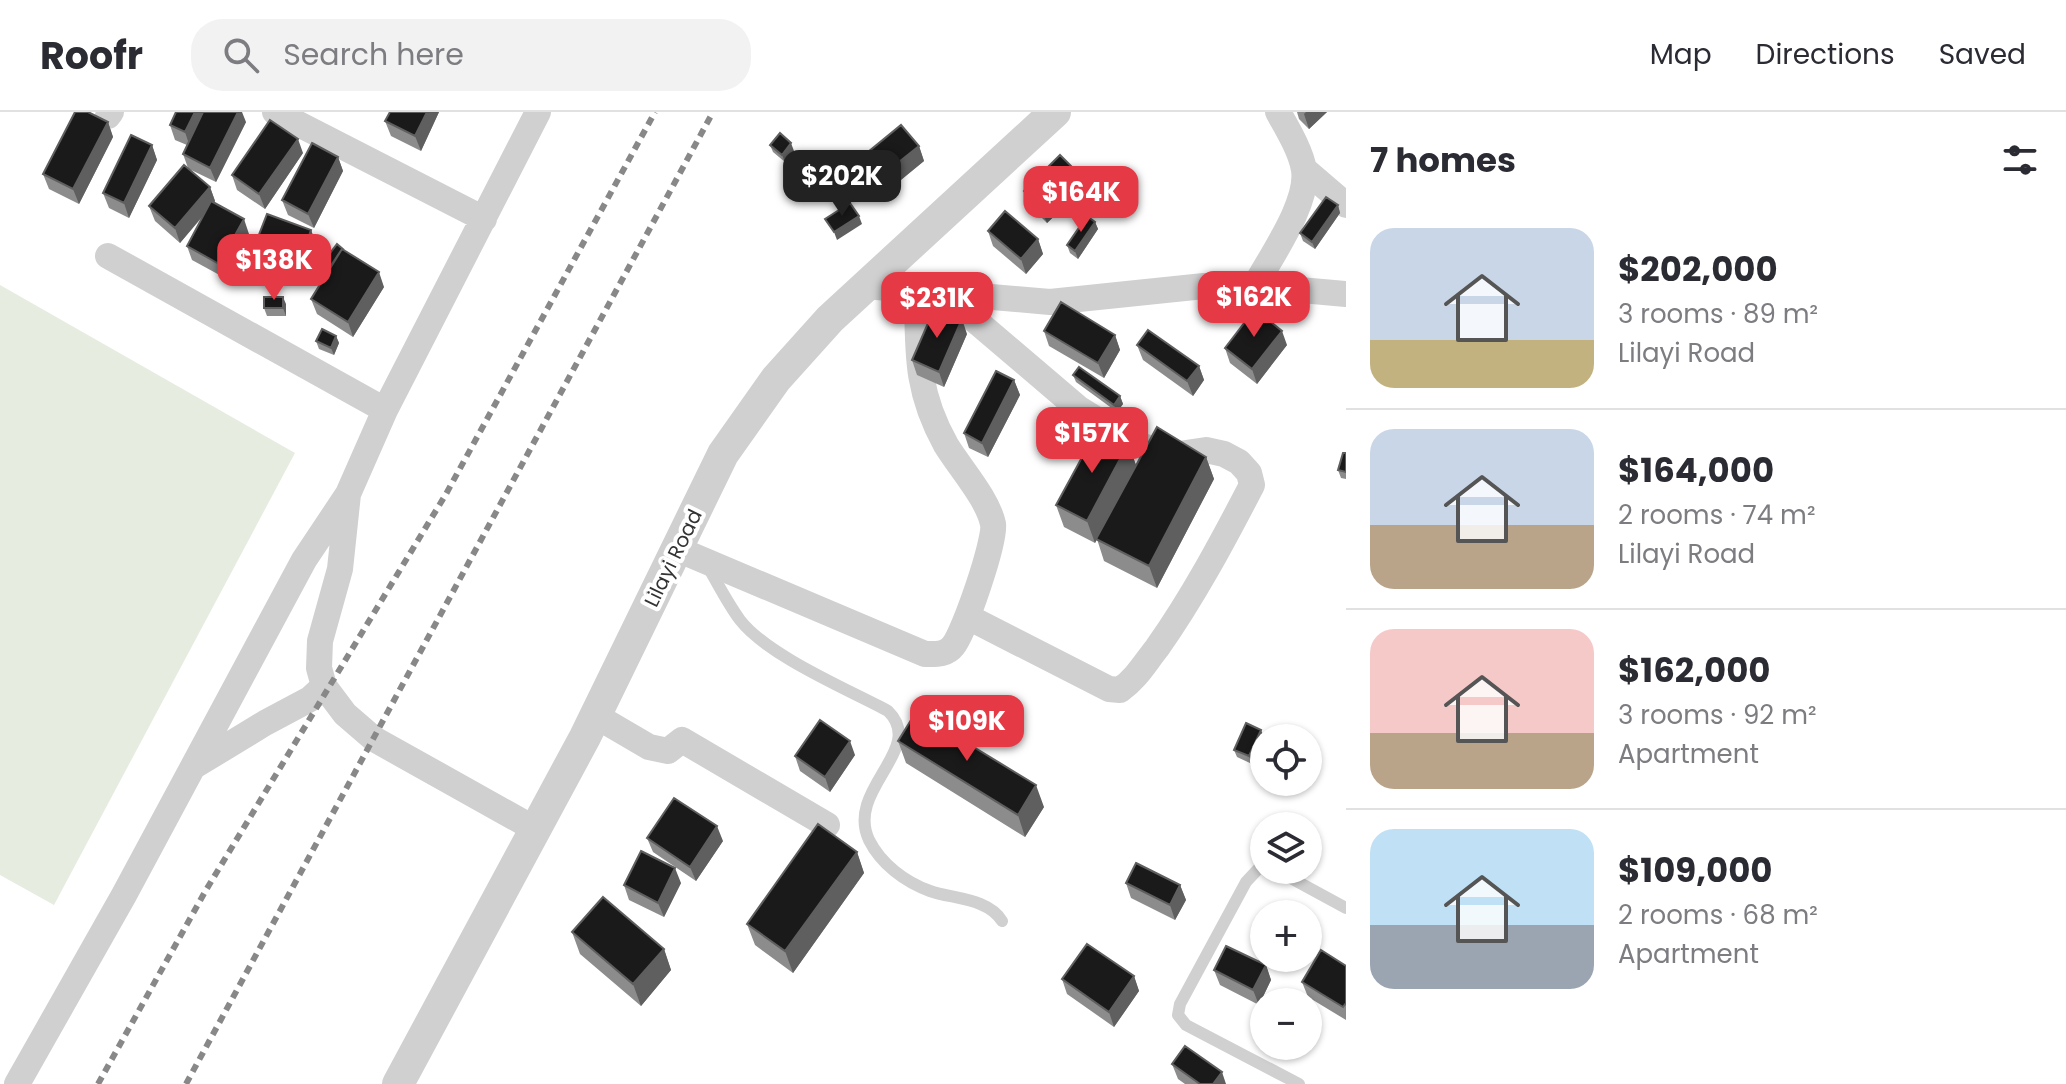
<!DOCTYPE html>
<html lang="en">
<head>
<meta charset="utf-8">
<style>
  body { margin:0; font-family:Poppins,sans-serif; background:#f2f2f3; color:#2b2b33; height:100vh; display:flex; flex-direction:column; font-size:30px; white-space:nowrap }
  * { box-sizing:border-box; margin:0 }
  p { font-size:26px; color:#7c7c81 }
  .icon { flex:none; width:44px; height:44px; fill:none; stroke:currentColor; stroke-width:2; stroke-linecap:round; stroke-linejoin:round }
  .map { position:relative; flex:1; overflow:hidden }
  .drawer { display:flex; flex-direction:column; background:#fff; width:720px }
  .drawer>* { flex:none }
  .tools { position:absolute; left:1250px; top:612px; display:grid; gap:16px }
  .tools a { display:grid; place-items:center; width:72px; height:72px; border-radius:50%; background:#fff; box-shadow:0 2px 6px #0004; font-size:40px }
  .price { position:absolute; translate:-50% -68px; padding:0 18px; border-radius:16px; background:#e63946; color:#fff; font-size:26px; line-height:52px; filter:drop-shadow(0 2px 4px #0008) }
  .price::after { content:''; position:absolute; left:50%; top:48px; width:24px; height:18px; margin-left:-12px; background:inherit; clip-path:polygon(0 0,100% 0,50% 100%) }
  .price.selected { background:#222; color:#fff }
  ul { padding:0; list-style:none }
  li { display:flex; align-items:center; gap:24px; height:200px; padding:0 24px }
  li+li { border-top:2px solid #e1e1e2 }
  li span { display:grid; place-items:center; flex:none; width:224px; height:160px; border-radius:24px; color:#555 }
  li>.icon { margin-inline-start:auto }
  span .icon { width:96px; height:96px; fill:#fffc; stroke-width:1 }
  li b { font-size:34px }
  h2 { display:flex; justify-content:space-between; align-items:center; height:96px; padding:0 24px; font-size:34px }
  header { display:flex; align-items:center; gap:48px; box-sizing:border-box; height:112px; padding:0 40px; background:#fff; border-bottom:2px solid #e1e1e2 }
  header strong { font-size:38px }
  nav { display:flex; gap:44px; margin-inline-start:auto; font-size:28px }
  .search { width:560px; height:72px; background:#f2f2f3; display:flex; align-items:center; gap:20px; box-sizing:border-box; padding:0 28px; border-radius:32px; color:#7c7c81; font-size:30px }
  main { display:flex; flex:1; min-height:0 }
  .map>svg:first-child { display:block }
  .green { fill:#e6ecdf }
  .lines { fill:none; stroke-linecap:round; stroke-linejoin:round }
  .service { stroke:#d0d0d0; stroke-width:12 }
  .minor { stroke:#d0d0d0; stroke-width:26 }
  .tertiary { stroke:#d0d0d0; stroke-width:32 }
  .rail { stroke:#888; stroke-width:6; stroke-dasharray:8 6; stroke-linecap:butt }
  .wall { fill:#8c8c8c }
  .shaded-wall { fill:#5f5f5f }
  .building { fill:#1a1a1a; stroke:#5f5f5f; stroke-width:2 }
  .labels { text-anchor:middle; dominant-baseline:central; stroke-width:8; stroke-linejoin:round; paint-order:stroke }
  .street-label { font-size:20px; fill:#333; stroke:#fff }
</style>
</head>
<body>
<header>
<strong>Roofr</strong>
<div class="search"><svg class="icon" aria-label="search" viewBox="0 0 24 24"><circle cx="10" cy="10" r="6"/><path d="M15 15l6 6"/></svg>Search here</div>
<nav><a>Map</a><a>Directions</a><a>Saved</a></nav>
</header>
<main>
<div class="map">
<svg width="1346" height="972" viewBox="0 0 1346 972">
  <rect width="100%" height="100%" fill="#fff"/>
  <path class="green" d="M0 173 295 341 54 793 0 763Z"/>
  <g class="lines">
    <path class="service" d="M708 455C718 472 728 492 740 508 768 544 847 577 888 599 927 637 845 677 869 728 881 752 905 770 930 779 953 787 988 786 1002 809
      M1264 755H1260L1246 770 1180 892 1178 903 1186 913 1299 972
      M1276 758 1346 796"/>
    <path class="minor" d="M275 0 484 107
      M108 4 111 0
      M1304 57 1346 93
      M108 144 385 298 348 382 340 457 320 529 319 556 324 574 345 602 374 627 535 717
      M865 174 1050 190 1204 174H1255L1346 182
      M1255 174C1271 144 1309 91 1304 58 1301 39 1287 16 1278 0
      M943 181 1078 296 1133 330 1156 339 1179 342 1206 338 1224 342 1239 350 1249 361 1252 373C1223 429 1193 485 1157 536 1145 551 1136 567 1120 578L1109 577 968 505
      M385 298 538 0
      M677 437 925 542C936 542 946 543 953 534 964 521 996 428 993 412 988 387 960 356 946 333 915 278 918 238 917 178
      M596 604 649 635 668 639 682 628 827 713
      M196 653 265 611 310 587 324 574
      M17 972 124 783 304 448 348 382"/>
    <path class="tertiary" d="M398 972 585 625 723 342 776 267 830 207 1055 0"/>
    <path class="rail" d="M98 972 206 778 446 382 655 0
      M186 972 713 0"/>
  </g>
  <path class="wall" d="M439 0 421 39 391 24 385 9Z
    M1297 0H1327L1309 17 1299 7Z
    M108 10 113 25 79 92 49 77 43 62Z
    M246 10 216 70 189 57 210 75 215 89 214 91 249 122 225 166 192 148 187 134 204 103 180 131 155 109 149 94 188 56 183 42 187 33 175 28 170 13Z
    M152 33 157 48 129 106 109 96 103 81Z
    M770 33 794 39 785 50 773 40Z
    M919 34 924 49 885 81 867 60 862 45Z
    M303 41 265 97 237 78 232 63Z
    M338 45 343 59 314 116 288 103 282 88Z
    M1078 61 1084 76 1047 111 1029 93 1024 79Z
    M1338 93 1340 101 1315 137 1303 129 1300 121Z
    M1095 110 1098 117 1078 147 1070 141 1067 133Z
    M311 118 316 132 305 164 261 147 255 133Z
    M988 119 1038 127 1043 142 1026 162 993 134Z
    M321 153 384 175 353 225 317 202 311 187 327 162 324 160Z
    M286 192V204H267L264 196Z
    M1044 219 1115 223 1120 238 1104 266 1049 234Z
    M967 222 944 275 917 263 912 248Z
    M336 224 339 231 334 243 319 237 316 229Z
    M1137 233 1199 254 1204 268 1193 284 1143 248Z
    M1287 233 1257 272 1230 251 1225 236Z
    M1073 263 1120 284 1123 292 1117 300 1076 270Z
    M1014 268 1020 283 988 345 969 336 964 321Z
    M1128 332 1136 353 1206 345 1214 367 1157 476 1104 449 1097 427 1095 431 1064 415 1056 393Z
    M1346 341V367L1341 366 1338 358Z
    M1264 625 1252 652 1237 645 1234 638Z
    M898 629 1044 695 1025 725 906 651Z
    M855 643 830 680 800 659 795 644Z
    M647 726 723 729 696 769 653 740Z
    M857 740 864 761 793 861 755 833 747 812Z
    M681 771 664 805 629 788 624 773Z
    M1126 771 1180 773 1186 788 1175 808 1131 786Z
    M572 820 664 837 671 858 641 894 580 842Z
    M1266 853 1271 868 1259 893 1220 873 1214 858Z
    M1346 854V908L1308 885 1302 870Z
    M1134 864 1139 879 1114 915 1067 882 1062 867Z
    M1172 952 1226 972H1185L1178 967Z"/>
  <path class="shaded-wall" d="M195 0H208L190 35 185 20Z
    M238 0H242L246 10 216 70 210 56Z
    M427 0H439L421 39 415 24Z
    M1306 0H1327L1309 17 1304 2Z
    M108 10 113 25 79 92 73 77Z
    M298 27 303 41 265 97 259 82Z
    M791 31 794 39 785 50 782 43Z
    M152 33 157 48 129 106 124 91Z
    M919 34 924 49 885 81 879 66Z
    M338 45 343 59 314 116 308 102Z
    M1078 61 1084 76 1047 111 1041 97Z
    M210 75 215 89 180 131 175 116Z
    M1338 93 1340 101 1315 137 1312 130Z
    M859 104 862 112 837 128 834 120Z
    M244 107 249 122 225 166 219 152Z
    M1095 110 1098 117 1078 147 1075 139Z
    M311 118 316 132 305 164 300 149Z
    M1038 127 1043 142 1026 162 1021 147Z
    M379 160 384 175 353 225 348 210Z
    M283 185 286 192V204L283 196Z
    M962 207 967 222 944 275 939 260Z
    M1282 219 1287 233 1257 272 1252 257Z
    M1115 223 1120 238 1104 266 1098 251Z
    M336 224 339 231 334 243 331 236Z
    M1199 254 1204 268 1193 284 1187 269Z
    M1014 268 1020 283 988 345 982 331Z
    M1120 284 1123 292 1117 300 1114 293Z
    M1128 332 1136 353 1095 431 1087 409Z
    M1206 345 1214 367 1157 476 1149 454Z
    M1261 618 1264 625 1252 652 1249 644Z
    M850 629 855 643 830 680 825 665Z
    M1036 673 1044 695 1025 725 1018 703Z
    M717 714 723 729 696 769 690 755Z
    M857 740 864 761 793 861 785 839Z
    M675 756 681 771 664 805 658 791Z
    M1180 773 1186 788 1175 808 1170 793Z
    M664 837 671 858 641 894 633 872Z
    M1266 853 1271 868 1259 893 1253 878Z
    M1134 864 1139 879 1114 915 1109 900Z
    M1222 960 1226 972H1213Z"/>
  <path class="building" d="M75 0H88L108 10 73 77 43 62Z
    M176 0H195L185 20 170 13Z
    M203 0H238L210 56 183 42Z
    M390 0H427L415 24 385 9Z
    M270 8 298 27 259 82 232 63Z
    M901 13 919 34 879 66 862 45Z
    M780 21 791 31 782 43 770 33Z
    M131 23 152 33 124 91 103 81Z
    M312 31 338 45 308 102 282 88Z
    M1060 43 1078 61 1041 97 1024 79Z
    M184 53 210 75 175 116 149 94Z
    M1326 85 1338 93 1312 130 1300 121Z
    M211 89 244 107 219 152 187 134Z
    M850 91 859 104 834 120 825 107Z
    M1005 99 1038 127 1021 147 988 119Z
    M267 102 311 118 300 149 255 133Z
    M1087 104 1095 110 1075 139 1067 133Z
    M337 132 344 138 342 137 328 158 321 153Z
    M342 137 379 160 348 210 311 187Z
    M264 185H283V196H264Z
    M1061 190 1115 223 1098 251 1044 219Z
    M935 195 962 207 939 260 912 248Z
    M1255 197 1282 219 1252 257 1225 236Z
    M322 217 336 224 331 236 316 229Z
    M1148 218 1199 254 1187 269 1137 233Z
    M1079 255 1120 284 1114 293 1073 263Z
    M996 259 1014 268 982 331 964 321Z
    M1157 315 1206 345 1149 454 1096 427Z
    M1098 316 1128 332 1087 409 1056 393Z
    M1343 341H1346V360L1338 358Z
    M916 600 1036 673 1018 703 898 629Z
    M820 608 850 629 825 665 795 644Z
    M1246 611 1261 618 1249 644 1234 638Z
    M674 686 717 714 690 755 647 726Z
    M818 712 857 740 785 839 747 812Z
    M641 739 675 756 658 791 624 773Z
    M1136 751 1180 773 1170 793 1126 771Z
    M603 785 664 837 633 872 572 820Z
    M1087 832 1134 864 1109 900 1062 867Z
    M1226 834 1266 853 1253 878 1214 858Z
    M1321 838 1346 854V891L1343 895 1302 870Z
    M1185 934 1222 960 1213 972H1200L1172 952Z"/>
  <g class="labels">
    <g class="street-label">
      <text transform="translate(673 446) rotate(-64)">Lilayi Road</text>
    </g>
  </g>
</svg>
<div class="tools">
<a><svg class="icon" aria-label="locate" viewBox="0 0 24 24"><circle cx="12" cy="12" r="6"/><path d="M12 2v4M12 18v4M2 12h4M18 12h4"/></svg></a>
<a><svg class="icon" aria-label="layers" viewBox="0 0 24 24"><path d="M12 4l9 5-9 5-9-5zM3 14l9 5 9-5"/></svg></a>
<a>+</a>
<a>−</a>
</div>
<b class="price selected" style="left:842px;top:106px">$202K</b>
<b class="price" style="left:1081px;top:122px">$164K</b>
<b class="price" style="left:274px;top:190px">$138K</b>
<b class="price" style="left:1254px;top:227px">$162K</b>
<b class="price" style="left:937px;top:228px">$231K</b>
<b class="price" style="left:1092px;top:363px">$157K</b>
<b class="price" style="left:967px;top:651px">$109K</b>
</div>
<section class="drawer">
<h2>7 homes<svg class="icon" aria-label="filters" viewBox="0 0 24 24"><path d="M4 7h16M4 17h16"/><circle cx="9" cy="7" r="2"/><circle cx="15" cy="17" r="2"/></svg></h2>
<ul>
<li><span style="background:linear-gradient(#c9d6e8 70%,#c2b280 0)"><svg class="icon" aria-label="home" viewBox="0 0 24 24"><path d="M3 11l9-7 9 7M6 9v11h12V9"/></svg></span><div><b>$202,000</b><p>3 rooms · 89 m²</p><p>Lilayi Road</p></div></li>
<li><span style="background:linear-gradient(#c9d6e8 60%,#b9a48a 0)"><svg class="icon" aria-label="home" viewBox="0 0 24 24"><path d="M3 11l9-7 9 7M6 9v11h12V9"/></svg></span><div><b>$164,000</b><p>2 rooms · 74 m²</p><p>Lilayi Road</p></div></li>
<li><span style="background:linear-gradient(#f6c9c9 65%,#b9a48a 0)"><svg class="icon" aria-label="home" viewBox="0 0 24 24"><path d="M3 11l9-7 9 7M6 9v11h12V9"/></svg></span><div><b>$162,000</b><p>3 rooms · 92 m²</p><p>Apartment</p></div></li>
<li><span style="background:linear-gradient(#bfe0f5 60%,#9aa5b1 0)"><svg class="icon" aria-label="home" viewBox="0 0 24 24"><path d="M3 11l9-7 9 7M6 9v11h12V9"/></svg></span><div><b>$109,000</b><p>2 rooms · 68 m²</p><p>Apartment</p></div></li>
</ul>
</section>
</main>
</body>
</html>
